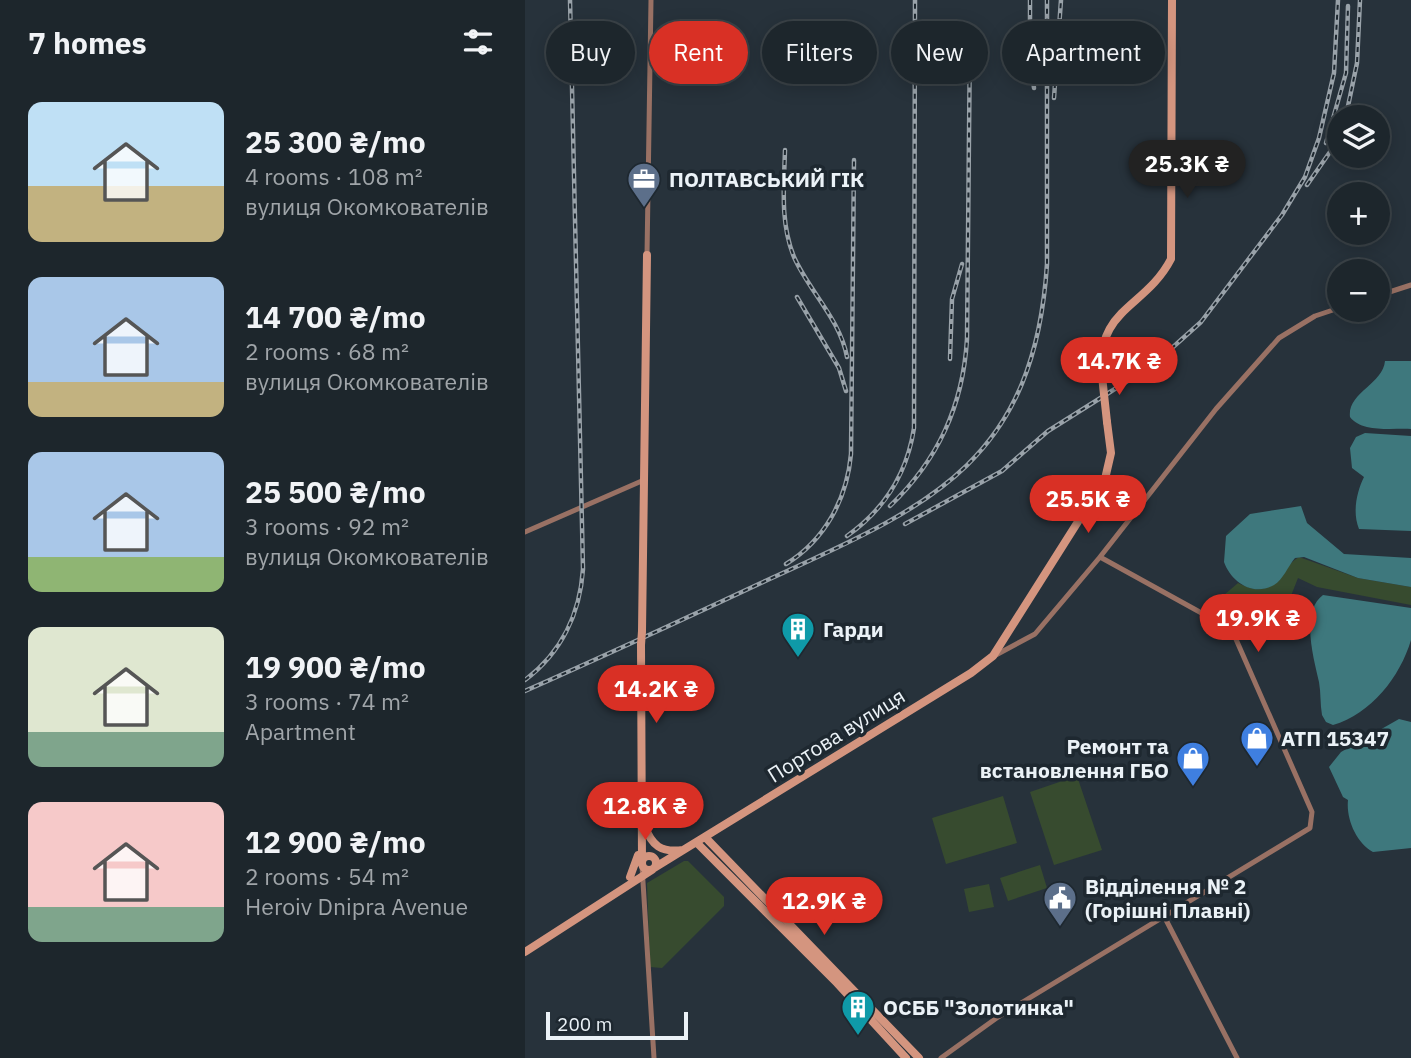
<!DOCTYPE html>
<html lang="en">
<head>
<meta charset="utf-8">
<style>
  body { margin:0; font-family:"IBM Plex Sans",sans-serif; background:#252e34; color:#f1f3f6; height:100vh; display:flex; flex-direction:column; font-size:26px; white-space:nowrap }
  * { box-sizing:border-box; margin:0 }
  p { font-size:23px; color:#a0a5a9 }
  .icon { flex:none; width:38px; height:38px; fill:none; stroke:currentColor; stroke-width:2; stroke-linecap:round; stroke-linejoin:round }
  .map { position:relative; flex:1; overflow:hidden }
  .sheet { display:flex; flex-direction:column; background:#1d262c; width:525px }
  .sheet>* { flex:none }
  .banner { position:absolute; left:21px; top:21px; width:665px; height:63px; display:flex; gap:14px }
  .controls { position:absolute; left:802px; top:105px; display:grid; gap:14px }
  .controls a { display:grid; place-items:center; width:63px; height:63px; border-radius:50%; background:#1d262c; box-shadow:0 4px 18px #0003,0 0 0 2px #3b4348; font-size:35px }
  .scale { position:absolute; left:21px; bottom:18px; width:142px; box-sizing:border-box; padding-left:7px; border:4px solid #ebf2f7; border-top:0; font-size:19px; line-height:24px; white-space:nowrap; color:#ebf2f7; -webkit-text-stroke:5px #1e2830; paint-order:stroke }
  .price { position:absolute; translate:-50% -60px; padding:0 16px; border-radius:24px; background:#d93025; color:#fff; font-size:23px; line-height:46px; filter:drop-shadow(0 2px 4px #0008) }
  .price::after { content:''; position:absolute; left:50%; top:42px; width:21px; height:16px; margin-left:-10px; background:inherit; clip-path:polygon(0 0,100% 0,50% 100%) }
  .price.active { background:#222; color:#fff }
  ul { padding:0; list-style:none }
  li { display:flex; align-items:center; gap:21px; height:175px; padding:0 28px }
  li span { display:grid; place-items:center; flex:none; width:196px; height:140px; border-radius:14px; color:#555 }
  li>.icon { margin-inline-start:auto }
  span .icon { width:84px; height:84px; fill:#fffc; stroke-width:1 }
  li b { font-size:30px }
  h2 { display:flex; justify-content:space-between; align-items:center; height:84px; padding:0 28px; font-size:30px }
  .chip { padding:0 24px; border-radius:32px; background:#1d262c; box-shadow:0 4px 18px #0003,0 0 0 2px #3b4348; font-size:24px; line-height:63px }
  .chip.active { background:#d93025; color:#fff }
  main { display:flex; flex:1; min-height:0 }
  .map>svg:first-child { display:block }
  .green { fill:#374b2f }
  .water { fill:#3e787d }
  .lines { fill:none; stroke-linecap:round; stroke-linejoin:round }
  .street { stroke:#997164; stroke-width:5 }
  .secondary { stroke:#d4957f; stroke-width:8 }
  .rail-casing { stroke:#99a2a9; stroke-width:4.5 }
  .rail { stroke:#1e2830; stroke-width:2; stroke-dasharray:5; stroke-linecap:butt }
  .secondary-bridge { stroke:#d4957f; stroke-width:8 }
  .labels { text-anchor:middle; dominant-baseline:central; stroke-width:7; stroke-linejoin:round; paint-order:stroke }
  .poi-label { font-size:21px; font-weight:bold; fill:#ebf2f7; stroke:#1e2830; text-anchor:start }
  .street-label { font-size:21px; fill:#ebf2f7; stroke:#1e2830 }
</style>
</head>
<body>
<main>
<section class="sheet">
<h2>7 homes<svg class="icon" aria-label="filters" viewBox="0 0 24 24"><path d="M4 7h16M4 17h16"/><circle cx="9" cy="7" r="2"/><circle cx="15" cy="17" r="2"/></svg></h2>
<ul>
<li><span style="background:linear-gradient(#bfe0f5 60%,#c2b280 0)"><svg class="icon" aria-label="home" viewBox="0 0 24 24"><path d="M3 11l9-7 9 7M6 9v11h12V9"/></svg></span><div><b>25 300 ₴/mo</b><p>4 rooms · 108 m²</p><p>вулиця Окомкователів</p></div></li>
<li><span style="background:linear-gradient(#a9c7e8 75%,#c2b280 0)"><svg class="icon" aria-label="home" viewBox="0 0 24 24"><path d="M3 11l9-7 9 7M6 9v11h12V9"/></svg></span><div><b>14 700 ₴/mo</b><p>2 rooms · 68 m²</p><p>вулиця Окомкователів</p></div></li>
<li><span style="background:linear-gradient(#a9c7e8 75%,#8fb573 0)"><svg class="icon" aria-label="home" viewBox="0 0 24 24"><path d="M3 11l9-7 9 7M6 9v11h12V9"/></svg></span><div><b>25 500 ₴/mo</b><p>3 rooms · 92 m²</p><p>вулиця Окомкователів</p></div></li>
<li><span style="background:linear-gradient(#dfe7d0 75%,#7fa58c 0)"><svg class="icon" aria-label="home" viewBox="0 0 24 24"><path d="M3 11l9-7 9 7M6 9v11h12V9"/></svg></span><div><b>19 900 ₴/mo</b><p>3 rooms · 74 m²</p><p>Apartment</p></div></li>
<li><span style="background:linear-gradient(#f6c9c9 75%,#7fa58c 0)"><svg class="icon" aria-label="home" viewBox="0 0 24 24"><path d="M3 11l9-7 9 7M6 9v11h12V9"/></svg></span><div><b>12 900 ₴/mo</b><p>2 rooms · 54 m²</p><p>Heroiv Dnipra Avenue</p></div></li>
</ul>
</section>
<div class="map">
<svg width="886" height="1058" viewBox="0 0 886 1058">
  <rect width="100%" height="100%" fill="#27323b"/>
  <path class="green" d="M774 557 833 578 886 587V605L792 587 773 578 758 616 724 622 692 601 713 583C752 603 751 570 774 557Z
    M552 776 577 850 529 865 505 792Z
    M478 796 492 843 421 864 407 818Z
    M159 861H163L199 897V906L137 968 125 967 122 883Z
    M515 865 522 888 483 901 475 878Z
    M464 884 469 907 444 912 439 889Z"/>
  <path class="water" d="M860 361H886V429C867 428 837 433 825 417 822 393 858 384 860 361Z
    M840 433 886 436V531L834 529C827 512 832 491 839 477L827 468 825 448 831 437Z
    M776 506 782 523 819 554 886 558V587L833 578 779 557 770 558C763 566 758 580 749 585 728 597 706 582 699 562L701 536 725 514Z
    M798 595 886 608C886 617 886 632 886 640 875 677 846 714 808 725L801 722 797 715C795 704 796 693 794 682 789 659 775 612 798 595Z
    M874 719 886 722V848L848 852C831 842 821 819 823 800L818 797 804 767 816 752Z"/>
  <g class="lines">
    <path class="street" d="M122 255 126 0
      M852 296 886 285
      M0 532 119 480
      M469 656 510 634 575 557 691 409 754 338 790 316 814 308
      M117 866 129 1058
      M639 916 712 1058
      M416 1058 473 1017 785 828 787 812 710 637 691 621 575 557"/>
    <path class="secondary" d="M577 376C570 308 620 309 646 259L647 0
      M117 631 122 255
      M116 645 117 861
      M119 825C127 846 136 853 158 850
      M181 838 394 1058
      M173 844 312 983 381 1058
      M117 863a7 7 0 1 1 14 0a7 7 0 1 1-14 0Z
      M129 868 446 673 468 656 580 479 586 453 582 422
      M105 877 113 855
      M0 952 127 870"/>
    <defs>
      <path id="rail" d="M505 0V56L509 88
        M529 98 536 0
        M822 111 832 63 835 0
        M801 143 821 73 823 6
        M260 150C259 186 255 223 269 257 284 291 315 319 322 357
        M782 185 814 139
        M272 297 314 368 321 391
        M425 359 427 299 437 264
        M365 506C413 460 438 406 442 339L445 35
        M380 524 477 471 523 431 628 365 676 322 757 215 780 177 794 138 809 73 813 0
        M322 536C360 509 382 474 389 428L390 0
        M261 564C300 540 322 499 326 454L329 160
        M0 680C36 653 55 614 58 569L45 0
        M0 691C79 656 157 620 236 583 399 508 509 467 522 264V0"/>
    </defs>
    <use href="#rail" class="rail-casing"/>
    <use href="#rail" class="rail"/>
    <path class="secondary-bridge" d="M577 376 582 422
      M116 645 117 631"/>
  </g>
  <defs>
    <symbol id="office-pin" viewBox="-11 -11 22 30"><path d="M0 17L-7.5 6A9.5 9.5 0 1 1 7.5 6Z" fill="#5c6f8a" stroke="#1e2830"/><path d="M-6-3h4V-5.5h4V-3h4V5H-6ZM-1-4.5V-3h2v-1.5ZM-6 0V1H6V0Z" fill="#fff"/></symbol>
    <symbol id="building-pin" viewBox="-11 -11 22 30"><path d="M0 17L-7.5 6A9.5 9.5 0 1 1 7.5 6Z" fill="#0f9aa8" stroke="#1e2830"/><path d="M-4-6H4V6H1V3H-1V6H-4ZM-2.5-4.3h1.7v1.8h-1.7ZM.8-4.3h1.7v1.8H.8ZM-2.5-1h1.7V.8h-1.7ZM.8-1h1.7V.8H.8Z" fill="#fff"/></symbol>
    <symbol id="shop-pin" viewBox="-11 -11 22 30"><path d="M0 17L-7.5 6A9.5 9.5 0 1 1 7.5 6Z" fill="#3f7fe0" stroke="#1e2830"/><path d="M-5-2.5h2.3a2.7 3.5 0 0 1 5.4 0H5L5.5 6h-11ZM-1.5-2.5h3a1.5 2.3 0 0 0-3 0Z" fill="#fff"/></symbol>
    <symbol id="civic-pin" viewBox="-11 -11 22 30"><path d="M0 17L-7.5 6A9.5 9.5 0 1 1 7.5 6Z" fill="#5c6f8a" stroke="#1e2830"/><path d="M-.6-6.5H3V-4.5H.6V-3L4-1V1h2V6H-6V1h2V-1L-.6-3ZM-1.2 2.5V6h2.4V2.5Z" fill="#fff"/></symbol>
  </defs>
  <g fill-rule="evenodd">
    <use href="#office-pin" x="100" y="160" width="38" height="52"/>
    <use href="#building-pin" x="254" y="610" width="38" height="52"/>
    <use href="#shop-pin" x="713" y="719" width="38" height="52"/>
    <use href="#shop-pin" x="649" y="739" width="38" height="52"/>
    <use href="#civic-pin" x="516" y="879" width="38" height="52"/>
    <use href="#building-pin" x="314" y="988" width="38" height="52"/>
  </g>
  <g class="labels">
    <g class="poi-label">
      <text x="144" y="179">ПОЛТАВСЬКИЙ ГІК</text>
      <text x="298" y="629">Гарди</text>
      <text x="756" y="738">АТП 15347</text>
      <text x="644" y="746" text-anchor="end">Ремонт та<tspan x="644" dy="24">встановлення ГБО</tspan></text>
      <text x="560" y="886">Відділення № 2<tspan x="560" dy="24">(Горішні Плавні)</tspan></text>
      <text x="358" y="1007">ОСББ "Золотинка"</text>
    </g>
    <g class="street-label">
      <text transform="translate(311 735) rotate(-32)">Портова вулиця</text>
    </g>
  </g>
</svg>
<div class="controls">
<a><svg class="icon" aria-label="layers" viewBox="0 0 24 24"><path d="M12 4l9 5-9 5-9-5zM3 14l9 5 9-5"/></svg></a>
<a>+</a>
<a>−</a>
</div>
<div class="scale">200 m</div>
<b class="price active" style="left:662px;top:200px">25.3K ₴</b>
<b class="price" style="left:594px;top:397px">14.7K ₴</b>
<b class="price" style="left:563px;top:535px">25.5K ₴</b>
<b class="price" style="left:733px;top:654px">19.9K ₴</b>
<b class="price" style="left:131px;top:725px">14.2K ₴</b>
<b class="price" style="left:120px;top:842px">12.8K ₴</b>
<b class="price" style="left:299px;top:937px">12.9K ₴</b>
<div class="banner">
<a class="chip">Buy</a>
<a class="chip active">Rent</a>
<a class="chip">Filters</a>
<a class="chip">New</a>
<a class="chip">Apartment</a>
</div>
</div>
</main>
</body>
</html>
